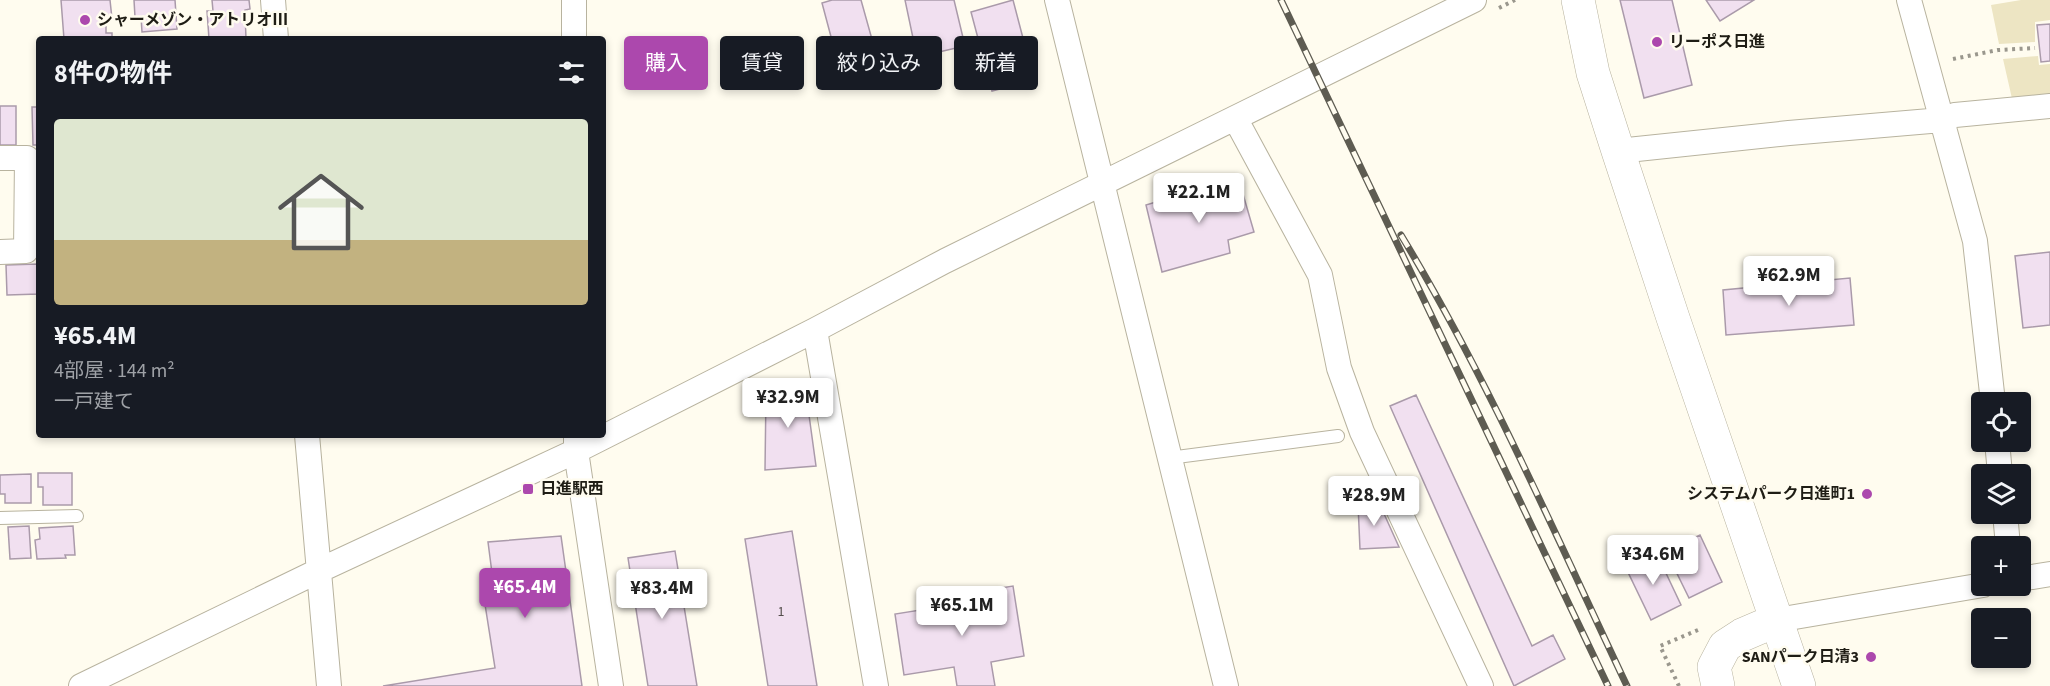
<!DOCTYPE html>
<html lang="ja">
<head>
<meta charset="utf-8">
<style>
  body { margin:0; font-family:"Source Sans 3","Noto Sans JP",sans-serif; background:#20242c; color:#f1f3f6; height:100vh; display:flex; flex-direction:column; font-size:22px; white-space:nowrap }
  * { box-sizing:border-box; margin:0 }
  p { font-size:20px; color:#9ea1a6 }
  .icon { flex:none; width:33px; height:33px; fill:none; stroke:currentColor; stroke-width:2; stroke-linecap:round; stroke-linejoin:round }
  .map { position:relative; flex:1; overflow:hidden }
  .details { position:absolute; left:36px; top:36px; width:570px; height:402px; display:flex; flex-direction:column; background:#171b24; border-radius:6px; box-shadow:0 3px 9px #0003 }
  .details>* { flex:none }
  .top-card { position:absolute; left:624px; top:36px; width:570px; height:54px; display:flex; gap:12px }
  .fabs { position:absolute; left:1971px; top:392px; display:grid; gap:12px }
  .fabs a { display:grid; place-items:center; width:60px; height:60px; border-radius:6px; background:#171b24; box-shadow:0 3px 9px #0003; font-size:30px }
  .price { position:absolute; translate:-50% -51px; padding:0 14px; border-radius:6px; background:#fff; color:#222; font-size:20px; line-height:39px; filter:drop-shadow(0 2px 3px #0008) }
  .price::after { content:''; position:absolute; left:50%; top:36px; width:18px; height:14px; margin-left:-9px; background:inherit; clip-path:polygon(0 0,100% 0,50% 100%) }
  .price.current { background:#ac48ad; color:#fff }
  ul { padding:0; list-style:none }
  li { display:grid; align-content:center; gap:12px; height:318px; padding:0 18px }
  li+li { border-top:2px solid #363941 }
  li span { display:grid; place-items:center; height:186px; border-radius:6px; color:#555 }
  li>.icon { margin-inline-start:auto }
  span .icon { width:108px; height:108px; fill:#fffc; stroke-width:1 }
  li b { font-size:26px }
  h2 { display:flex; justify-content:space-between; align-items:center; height:72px; padding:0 18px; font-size:26px }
  .chip { padding:0 21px; border-radius:6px; background:#171b24; box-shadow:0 3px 9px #0003; font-size:21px; line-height:54px }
  .chip.current { background:#ac48ad; color:#fff }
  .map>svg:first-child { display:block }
  .green { fill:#ede5c3 }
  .building { fill:#f1e0f0; stroke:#aa9aaa; stroke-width:1.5 }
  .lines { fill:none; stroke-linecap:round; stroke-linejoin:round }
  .lane-casing { stroke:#b8b39f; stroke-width:14 }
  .street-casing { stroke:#b8b39f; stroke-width:26 }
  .secondary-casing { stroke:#b8b39f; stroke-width:34 }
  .path { stroke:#9a978d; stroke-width:4; stroke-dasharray:3 4.5; stroke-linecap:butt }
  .lane { stroke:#fff; stroke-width:12 }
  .street { stroke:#fff; stroke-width:24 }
  .secondary { stroke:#fff; stroke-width:33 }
  .rail-casing { stroke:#5e5c52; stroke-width:7 }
  .rail { stroke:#fffcef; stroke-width:4.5; stroke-dasharray:14; stroke-linecap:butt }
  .poi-dot { fill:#ac48ad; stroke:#fffcef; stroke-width:2 }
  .labels { text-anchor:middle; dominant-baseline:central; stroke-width:5; stroke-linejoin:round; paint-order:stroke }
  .number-label { font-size:14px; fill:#544e4c }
  .poi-label { font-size:16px; font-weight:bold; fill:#1f1d15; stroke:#fffcef; text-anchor:start }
</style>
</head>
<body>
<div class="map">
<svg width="2050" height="686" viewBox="0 0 2050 686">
  <rect width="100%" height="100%" fill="#fffcef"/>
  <path class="green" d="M2021 0H2050V20L2035 22V42L1999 44 1991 5Z
    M2038 56 2039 65 2050 64V97L2013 103 2003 59Z"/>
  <path class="building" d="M61 0H110L112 19 106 20V33H112V39H64Z
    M134 0H175L177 29 142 32 141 17H135Z
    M212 0H249L250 9 245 10 246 39H209L207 11H213Z
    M832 0H861L880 68 842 78 822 3Z
    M905 0H954L965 46 917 57Z
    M1013 0 1034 80 992 91 971 12Z
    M1620 0H1672L1692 85 1644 98Z
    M1706 0H1754L1720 21Z
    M2050 24V61L2041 62 2037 25Z
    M0 106H16V145H0Z
    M32 107H39V145H33Z
    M1238 177 1254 232 1228 240 1230 253 1162 272 1146 205Z
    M2050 252V325L2023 328 2015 256Z
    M39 264V294L7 295 6 265Z
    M1850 278 1854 325 1726 335 1723 290Z
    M780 386H805L816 466 765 470 766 393Z
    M1416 395 1532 646 1553 635 1565 659 1514 686 1390 406Z
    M38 473H72V505H43V487H38Z
    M31 474V503H5V494H0V475Z
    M1376 496 1399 547 1360 549 1358 504Z
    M29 526 31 558 10 559 8 527Z
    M73 526 75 555H65L66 558 37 559 35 540 40 539 39 528Z
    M792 531 817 686H768L745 539Z
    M1700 535 1722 582 1689 598 1666 551Z
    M561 536 582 686H383L495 668 481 579 492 573 488 542Z
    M675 551 697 686H648L628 558Z
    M1656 552 1681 605 1651 620 1625 566Z
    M1013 586 1024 656 991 662 995 686H957L954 667 904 675 895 614 971 602 969 593Z"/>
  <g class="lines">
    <defs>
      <path id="lane" d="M1169 458 1338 436
        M0 518 77 516"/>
      <path id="street" d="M273 0 276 39
        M574 0V39
        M1057 0 1226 686
        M1909 0 1975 241 1993 402
        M1235 118 1320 275 1339 368 1362 432 1481 686
        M1618 151 1789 133 1942 120 1955 115 2050 106
        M0 158H27L26 251 0 252
        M815 330 876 686
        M307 435 329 686
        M576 436V451L611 686
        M1997 441 2000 474
        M2005 513 2008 546
        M2020 579 2050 574
        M1777 620 1983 585
        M81 686 318 571 576 451 815 330 945 261 1474 0"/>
      <path id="secondary" d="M1578 0 1593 73 1618 151 1673 318 1799 686
        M1718 686 1714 667 1725 646 1742 635 1777 620"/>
    </defs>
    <use href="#lane" class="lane-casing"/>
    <use href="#street" class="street-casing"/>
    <use href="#secondary" class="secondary-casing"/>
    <path class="path" d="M1499 8 1515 0
      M1953 59 1998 50 2035 48
      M1679 686 1660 646 1698 630"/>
    <use href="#lane" class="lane"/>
    <use href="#street" class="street"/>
    <use href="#secondary" class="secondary"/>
    <defs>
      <path id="rail" d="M1281 0 1608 686
        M1401 235C1488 379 1555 534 1627 686"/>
    </defs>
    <use href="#rail" class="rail-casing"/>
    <use href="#rail" class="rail"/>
  </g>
  <g class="poi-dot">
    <circle cx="85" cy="20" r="6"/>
    <circle cx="1657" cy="42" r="6"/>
    <rect x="522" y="483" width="12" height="12" rx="3"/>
    <circle cx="1867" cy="494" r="6"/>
    <circle cx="1871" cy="657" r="6"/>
  </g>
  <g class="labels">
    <g class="number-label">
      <text x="781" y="612">1</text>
    </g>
    <g class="poi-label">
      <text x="97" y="20">シャーメゾン・アトリオⅢ</text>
      <text x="1669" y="42">リーポス日進</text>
      <text x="540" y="489">日進駅西</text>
      <text x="1855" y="494" text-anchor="end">システムパーク日進町1</text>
      <text x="1859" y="657" text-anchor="end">SANパーク日清3</text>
    </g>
  </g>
</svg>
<div class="fabs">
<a><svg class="icon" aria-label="locate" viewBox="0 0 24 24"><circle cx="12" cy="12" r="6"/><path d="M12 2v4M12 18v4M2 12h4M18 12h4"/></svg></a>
<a><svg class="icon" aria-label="layers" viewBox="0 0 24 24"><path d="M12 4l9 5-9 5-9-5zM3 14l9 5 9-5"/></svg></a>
<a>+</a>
<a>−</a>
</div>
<b class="price" style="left:1199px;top:224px">¥22.1M</b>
<b class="price" style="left:1789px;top:307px">¥62.9M</b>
<b class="price" style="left:788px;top:429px">¥32.9M</b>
<b class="price" style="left:1374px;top:527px">¥28.9M</b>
<b class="price" style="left:1653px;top:586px">¥34.6M</b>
<b class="price current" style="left:525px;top:619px">¥65.4M</b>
<b class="price" style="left:662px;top:620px">¥83.4M</b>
<b class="price" style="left:962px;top:637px">¥65.1M</b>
<div class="top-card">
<a class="chip current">購入</a>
<a class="chip">賃貸</a>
<a class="chip">絞り込み</a>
<a class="chip">新着</a>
</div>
<section class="details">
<h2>8件の物件<svg class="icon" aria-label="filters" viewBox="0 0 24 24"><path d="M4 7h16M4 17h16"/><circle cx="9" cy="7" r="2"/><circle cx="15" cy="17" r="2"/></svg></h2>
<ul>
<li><span style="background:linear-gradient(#dfe7d0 65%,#c2b280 0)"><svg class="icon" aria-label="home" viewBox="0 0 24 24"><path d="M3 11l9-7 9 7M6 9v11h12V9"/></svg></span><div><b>¥65.4M</b><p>4部屋 · 144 m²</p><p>一戸建て</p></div></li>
</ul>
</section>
</div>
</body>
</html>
